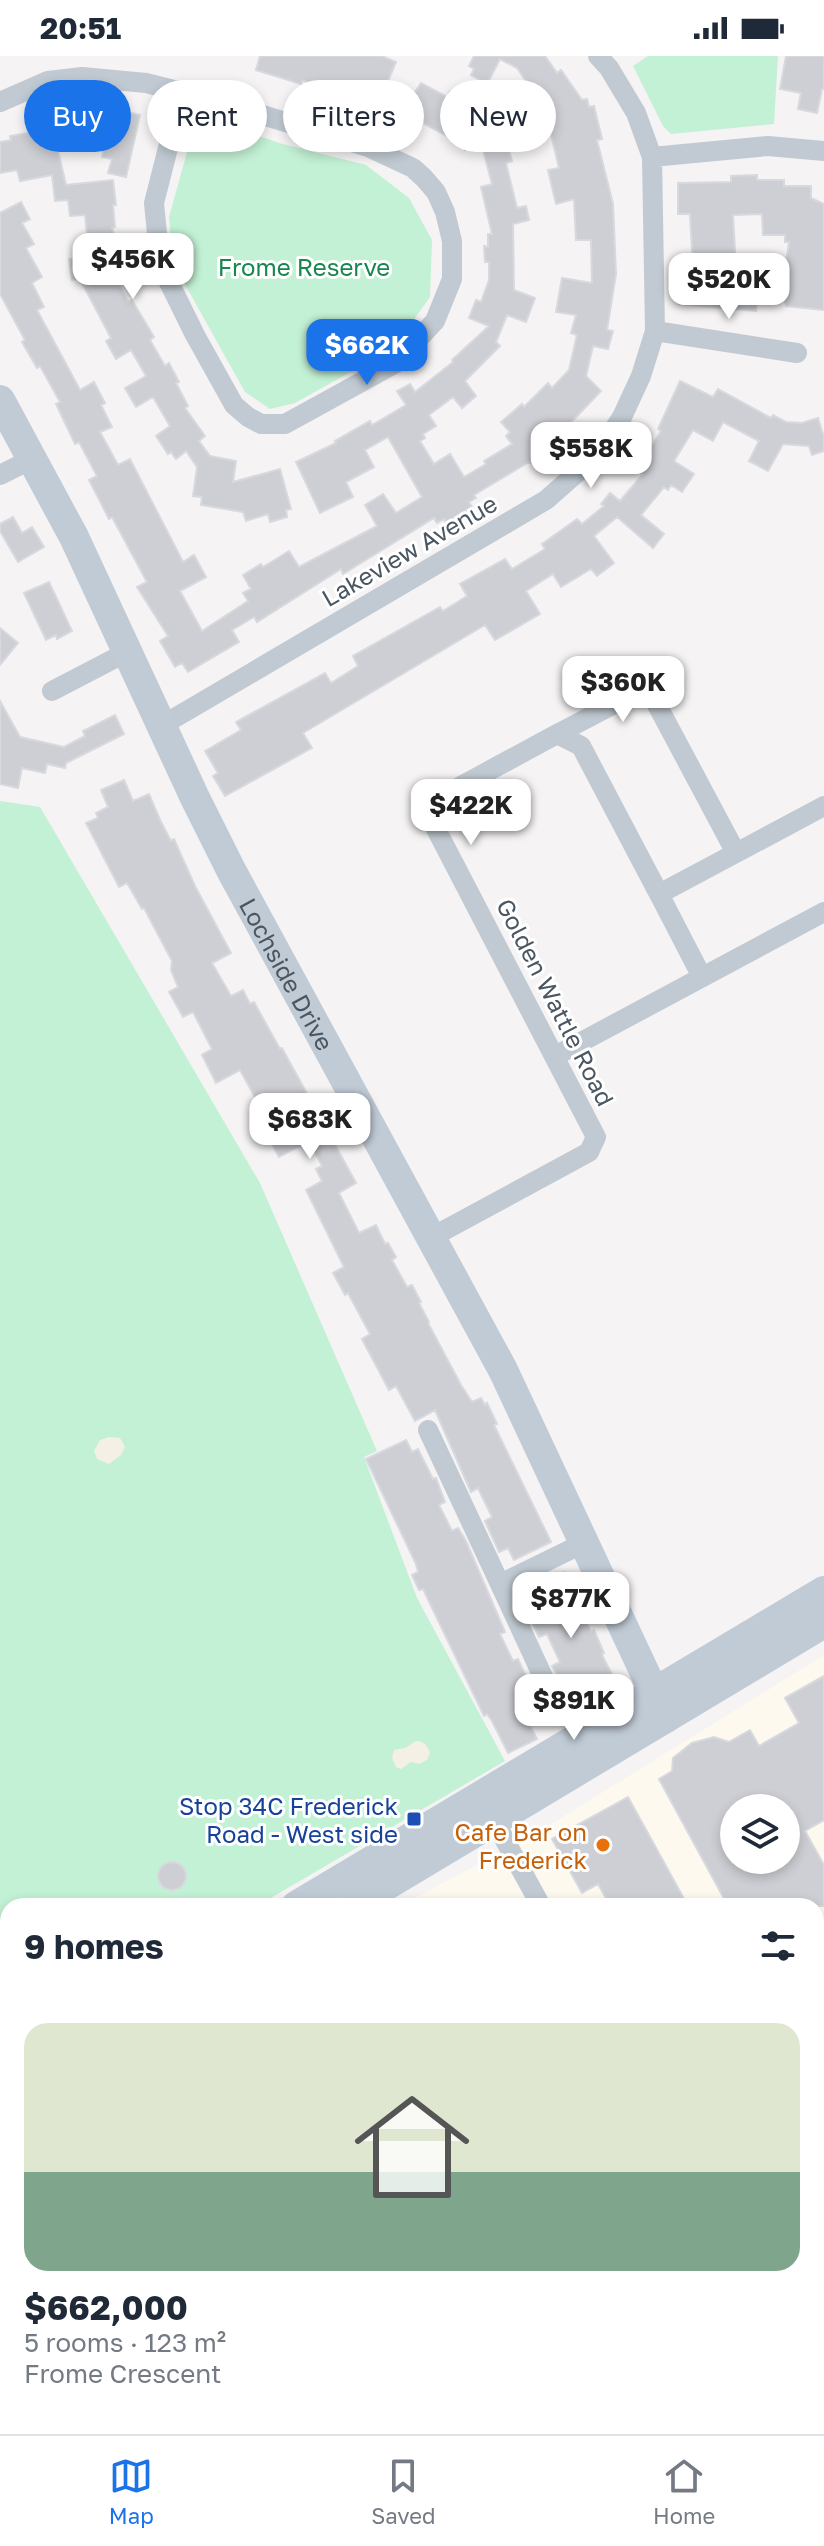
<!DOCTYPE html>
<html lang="en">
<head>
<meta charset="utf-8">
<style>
  body { margin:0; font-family:"Golos Text",sans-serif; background:#f6f6f7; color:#1f2937; height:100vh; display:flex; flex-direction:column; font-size:30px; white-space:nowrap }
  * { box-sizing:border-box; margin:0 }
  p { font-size:26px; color:#747a83 }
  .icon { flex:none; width:44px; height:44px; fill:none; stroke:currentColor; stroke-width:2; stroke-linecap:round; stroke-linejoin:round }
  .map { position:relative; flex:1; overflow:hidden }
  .sheet { position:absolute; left:0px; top:1842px; width:824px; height:536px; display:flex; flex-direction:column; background:#fff; border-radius:24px 24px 0 0; box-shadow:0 4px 12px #0003 }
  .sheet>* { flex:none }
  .top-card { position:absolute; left:24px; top:24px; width:776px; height:72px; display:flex; gap:16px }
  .controls { position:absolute; left:720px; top:1738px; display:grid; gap:16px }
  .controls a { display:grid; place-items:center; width:80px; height:80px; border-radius:50%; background:#fff; box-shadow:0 4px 12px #0003; font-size:40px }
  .price { position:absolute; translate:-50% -68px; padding:0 18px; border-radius:16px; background:#fff; color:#222; font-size:26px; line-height:52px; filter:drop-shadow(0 2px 4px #0008) }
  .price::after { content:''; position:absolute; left:50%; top:48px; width:24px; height:18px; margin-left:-12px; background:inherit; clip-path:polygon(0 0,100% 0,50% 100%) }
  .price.on { background:#1a73e8; color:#fff }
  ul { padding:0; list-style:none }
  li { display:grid; align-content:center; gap:16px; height:424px; padding:0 24px }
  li+li { border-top:2px solid #e0e1e3 }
  li span { display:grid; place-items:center; height:248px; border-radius:24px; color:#555 }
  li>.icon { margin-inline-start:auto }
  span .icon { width:144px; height:144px; fill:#fffc; stroke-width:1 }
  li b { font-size:34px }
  h2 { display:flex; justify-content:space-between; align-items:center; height:96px; padding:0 24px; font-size:34px }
  .tag { padding:0 28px; border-radius:36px; background:#fff; box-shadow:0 4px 12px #0003; font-size:28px; line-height:72px }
  .tag.on { background:#1a73e8; color:#fff }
  .status { display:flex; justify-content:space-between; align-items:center; height:56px; padding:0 40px; background:#fff; direction:ltr }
  .status svg { height:22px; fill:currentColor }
  .tabs { display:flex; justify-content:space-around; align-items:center; height:112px; border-top:2px solid #e0e1e3; background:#fff; font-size:22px; color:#747a83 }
  .tabs a { display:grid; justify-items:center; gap:4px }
  .tabs .on { color:#1a73e8 }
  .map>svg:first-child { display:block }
  .commercial { fill:#fdf9ef; fill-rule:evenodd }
  .green { fill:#c3f1d5 }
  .sand { fill:#f5f0e5 }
  .building { fill:#cdcfd5; stroke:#d7d9de; stroke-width:2; fill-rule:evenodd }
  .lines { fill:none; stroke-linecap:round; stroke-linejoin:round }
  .street { stroke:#c1cad2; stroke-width:20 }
  .secondary { stroke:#c1cbd6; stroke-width:30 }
  .transit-dot { fill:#1a4fb4; stroke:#fff; stroke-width:3 }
  .food-dot { fill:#e8710a; stroke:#fff; stroke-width:3 }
  .labels { text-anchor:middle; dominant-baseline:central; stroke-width:6; stroke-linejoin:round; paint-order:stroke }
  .park-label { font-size:24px; fill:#17864f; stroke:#fff }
  .street-label { font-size:24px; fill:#4a5661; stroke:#fff }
  .transit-label { font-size:24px; fill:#164399; stroke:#fff; text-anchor:end }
  .food-label { font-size:24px; fill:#c56008; stroke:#fff; text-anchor:end }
</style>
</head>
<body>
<div class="status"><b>20:51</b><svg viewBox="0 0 49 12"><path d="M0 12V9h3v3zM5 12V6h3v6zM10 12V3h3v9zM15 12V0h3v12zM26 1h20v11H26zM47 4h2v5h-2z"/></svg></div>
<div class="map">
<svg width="824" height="2378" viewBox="0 0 824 2378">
  <rect width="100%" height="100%" fill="#f5f3f3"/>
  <path class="commercial" d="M824 1599V2378H547L543 2370H816V1850H400L540 1775ZM734 1752H786V1804H734Z"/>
  <path class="green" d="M648 0H778L774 68 671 78 663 70 633 10Z
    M219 66 279 87 366 109 409 142 432 184 430 241 399 284 372 304 295 347 270 353 245 336 182 223 172 196 169 161 194 71Z
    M0 745 40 751 260 1127 377 1395 364 1401 417 1542 505 1705 257 1850H8V1998L0 2003Z
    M283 2370H543L547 2378H282Z"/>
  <path class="sand" d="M109 1381 120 1382 125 1391 121 1399 109 1408 97 1403 94 1395 100 1384Z
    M416 1685C423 1684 428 1690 430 1697L427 1704 419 1708 411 1706 401 1713 396 1711 392 1702 394 1694 405 1692Z"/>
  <path class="building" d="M260 0H382L396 6 388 25 415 36 421 27 447 41 450 35 467 44 447 80 423 67 420 72 353 41 350 49 329 42 331 35 302 24 301 28 256 14Z
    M474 0H545L557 17 561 14 582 44 587 43 589 51 594 50 602 83 597 84 613 148 616 218 607 274 613 275 608 293 593 290 586 320 601 335 559 379 563 383 560 385 562 387 536 410 529 406 474 439 476 442 469 446 472 451 446 467 444 463 437 467 434 462 343 518 341 513 257 566 254 561 232 574 239 586 188 616 182 607 175 611 160 585 168 580 137 531 147 526 112 461 109 463 89 424 97 420 79 386 75 388 56 348 60 346 40 310 37 312 22 286 25 284 0 238V157L21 146 30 163 22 167 34 188 26 192 42 221 32 227 44 251 37 254 80 334 94 326 105 347 101 349 112 371 100 376 118 409 130 403 183 506 194 499 206 521 180 535 202 575 248 545 243 537 251 533 243 519 261 508 263 511 289 495 299 511 377 470 365 449 383 438 396 457 422 441 388 381 365 394 374 411 346 426 353 441 320 457 296 406 336 387 335 385 370 365 372 369 406 349 397 335 410 328 415 336 453 306 452 304 489 270 469 262 476 244 481 246 489 224V206H485L484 190 488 191V178H492L481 131 492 128 482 90 465 94 460 76 501 65 512 105 506 107 517 152 526 150 529 164 513 168 514 234 535 242 526 266 507 259 496 286 500 290 465 325 476 340 462 352 453 341 429 359 436 370 423 378 425 382 420 385 434 408 450 398 464 421 486 408 484 405 512 388 506 380 510 376 501 366 522 348 524 351 548 327 552 332 569 314 577 279 571 277 576 259 556 256 562 222 592 227 591 184H576L574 143 556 148 548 114 559 112 542 41 538 43 517 12 500 3 487 28 471 19 474 13 469 10Z
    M786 0H824V33H822L817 57 798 53 801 37 780 33Z
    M109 52 140 59 126 121 108 117 112 103 102 101 106 82 58 95 66 129 113 124 116 149H113L115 171 112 172 122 216 114 218 128 246 132 244 154 281 150 284 165 310 169 307 179 326 176 327 188 350 185 352 205 380 199 385 210 400 236 405 233 426 280 413 291 453 286 454 287 461 270 466 268 458 246 465 243 456 201 449 202 441 193 440 197 411 186 395 176 403 171 396 168 398 156 380 170 370 153 341 136 351 125 332 146 320 131 294 116 303 106 285 111 282 80 223 72 224 69 203 89 200 85 159 70 160 68 144 55 145 52 119 20 125 17 114 0 117V86L11 84 10 80 33 76 32 72Z
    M757 119V124H784V130H811V142L824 148V254L786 250 784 242 760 238 763 216 784 219 789 186H785V179H763L762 158 733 159 737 230 758 232 756 255 679 248 681 229 694 230 690 158H678V127L731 126V120Z
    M680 325 713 341 718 333 771 362 773 359 786 366 802 367 818 362 824 381V395L812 399 809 390 783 388 768 415 749 405 759 385 723 366 713 385 693 374 674 405 694 418 682 436 671 429 668 434 664 431 641 459 664 478 653 492 617 461 594 480 614 507 597 520 591 513 561 531 553 518 526 535 540 558 495 584 485 569 303 677 312 692 225 740 213 720 218 717 205 695 241 674 236 666 325 617 331 627 358 610 353 600 440 551 443 555 467 540 460 528 505 503 512 513 545 493 542 488 577 463 582 468 604 450 601 448 610 437 620 445 643 418 640 416 647 406 643 404 661 375 658 373Z
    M13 461 22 477 32 471 44 491 18 506 0 475V468Z
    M49 526 72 575 57 583 56 579 46 584 24 537Z
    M0 572 18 587 0 609Z
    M0 645 20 681 64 691 85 680 83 675 115 659 124 678 66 707 65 712 47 708 45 717 22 712 18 732 0 728Z
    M124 724 133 745 149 738 161 766 171 785 174 783 195 830 231 897 212 907 231 940 243 934 250 948 254 946 280 993 282 992 356 1127 339 1137 359 1177 376 1169 385 1188 388 1187 396 1201 392 1204 407 1231 412 1229 421 1246 419 1247 429 1266 428 1267 461 1329 472 1346 481 1342 485 1349 487 1347 497 1368 494 1369 551 1486 514 1504 508 1492 499 1496 485 1465 492 1461 478 1432 471 1436 435 1354 415 1365 396 1330 389 1334 362 1283 370 1278 348 1237 345 1239 333 1217 344 1211 306 1134 322 1125 316 1113 322 1110 309 1085 279 1101 261 1069 268 1065 240 1014 216 1027 202 999 212 993 193 956 183 961 169 936 178 931 171 914 172 905 144 852 142 853 127 827 119 831 86 767 98 762 96 757 108 751 101 734Z
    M406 1384 412 1396 418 1393 433 1423 436 1422 445 1446 439 1449 452 1475 458 1472 466 1485 505 1576 500 1578 513 1605 518 1603 545 1661 530 1669 537 1683 508 1697 492 1665 487 1658 484 1660 423 1533 419 1534 412 1519 418 1516 416 1508 366 1403Z
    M564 1516 591 1576 594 1574 604 1597 602 1598 604 1603 617 1628 611 1631 613 1637 591 1648 584 1635 570 1642 552 1610 560 1606 547 1578 539 1581 523 1548 540 1540 535 1529Z
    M824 1620V1764L805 1775 824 1809V1850H728L659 1723 672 1715 673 1702 692 1687 714 1681 729 1686 750 1674 759 1690 799 1667 785 1642ZM734 1752H786V1804H734Z
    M628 1741 688 1850H610L598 1828 582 1837 552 1783Z
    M158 1820a14 14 0 1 1 28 0a14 14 0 1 1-28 0Z"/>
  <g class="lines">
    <path class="street" d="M0 46 48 25 82 21 146 27 206 42 368 91 413 112 424 122 436 136 445 156 452 185V223L435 265 396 307 285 368H261L248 361 234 349 195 279 160 208 154 147 182 37
      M652 101 768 90 824 95
      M655 275 797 297
      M0 419 32 403
      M647 630 736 797
      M52 635 127 596
      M161 670 546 444 596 400 622 361 641 320 655 275 652 101 636 57 609 12 598 0
      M557 678 668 620
      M659 838 702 921
      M555 1000 824 856
      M432 1181 589 1096 596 1081 424 750 557 678 581 690 659 838 824 750
      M428 1374 500 1528
      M557 1651 500 1528 584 1487
      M489 1755 541 1850
      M0 2320 8 2335
      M816 2350 824 2365
      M28 2370 37 2378
      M264 2378 265 2370"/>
    <g class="secondary">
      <path id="s1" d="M0 344 74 481 195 742 231 814 503 1314 666 1662"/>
      <path d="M296 1850 824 1535"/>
      <path d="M352 1850 824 1567"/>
      <path d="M0 2025 8 2020"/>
      <path d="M0 2060 8 2055"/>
    </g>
  </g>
  <rect class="transit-dot" x="406" y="1755" width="16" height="16" rx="4"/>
  <circle class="food-dot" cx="603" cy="1789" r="8"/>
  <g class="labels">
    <g class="park-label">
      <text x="304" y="210">Frome Reserve</text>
    </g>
    <g class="street-label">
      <text transform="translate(409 494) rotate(-30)">Lakeview Avenue</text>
      <text stroke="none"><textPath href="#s1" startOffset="642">Lochside Drive</textPath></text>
      <text transform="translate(556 946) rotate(63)">Golden Wattle Road</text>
    </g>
    <g class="transit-label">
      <text x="398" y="1749">Stop 34C Frederick<tspan x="398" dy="28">Road - West side</tspan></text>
    </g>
    <g class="food-label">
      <text x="587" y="1775">Cafe Bar on<tspan x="587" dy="28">Frederick</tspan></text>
    </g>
  </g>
</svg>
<div class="controls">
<a><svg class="icon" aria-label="layers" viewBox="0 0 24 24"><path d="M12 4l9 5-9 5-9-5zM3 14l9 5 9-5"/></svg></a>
</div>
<b class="price" style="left:133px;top:245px">$456K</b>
<b class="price" style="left:729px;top:265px">$520K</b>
<b class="price on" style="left:367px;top:331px">$662K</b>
<b class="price" style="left:591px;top:434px">$558K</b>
<b class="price" style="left:623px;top:668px">$360K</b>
<b class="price" style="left:471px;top:791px">$422K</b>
<b class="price" style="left:310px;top:1105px">$683K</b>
<b class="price" style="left:571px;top:1584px">$877K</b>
<b class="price" style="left:574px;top:1686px">$891K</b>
<div class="top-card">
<a class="tag on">Buy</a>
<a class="tag">Rent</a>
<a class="tag">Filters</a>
<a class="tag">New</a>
</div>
<section class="sheet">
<h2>9 homes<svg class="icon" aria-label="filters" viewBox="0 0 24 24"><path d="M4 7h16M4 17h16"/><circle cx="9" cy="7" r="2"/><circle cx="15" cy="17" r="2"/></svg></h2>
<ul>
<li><span style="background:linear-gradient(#dfe7d0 60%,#7fa58c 0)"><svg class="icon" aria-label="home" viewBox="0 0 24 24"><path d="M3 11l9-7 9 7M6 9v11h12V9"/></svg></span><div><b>$662,000</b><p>5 rooms · 123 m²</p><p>Frome Crescent</p></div></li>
</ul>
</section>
</div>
<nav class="tabs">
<a class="on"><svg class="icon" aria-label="map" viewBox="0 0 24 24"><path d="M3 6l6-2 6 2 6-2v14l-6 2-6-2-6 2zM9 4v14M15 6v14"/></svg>Map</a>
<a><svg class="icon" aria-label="saved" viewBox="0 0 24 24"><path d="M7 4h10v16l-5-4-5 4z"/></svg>Saved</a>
<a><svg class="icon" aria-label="home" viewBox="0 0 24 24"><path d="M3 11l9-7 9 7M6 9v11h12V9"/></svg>Home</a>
</nav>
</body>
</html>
